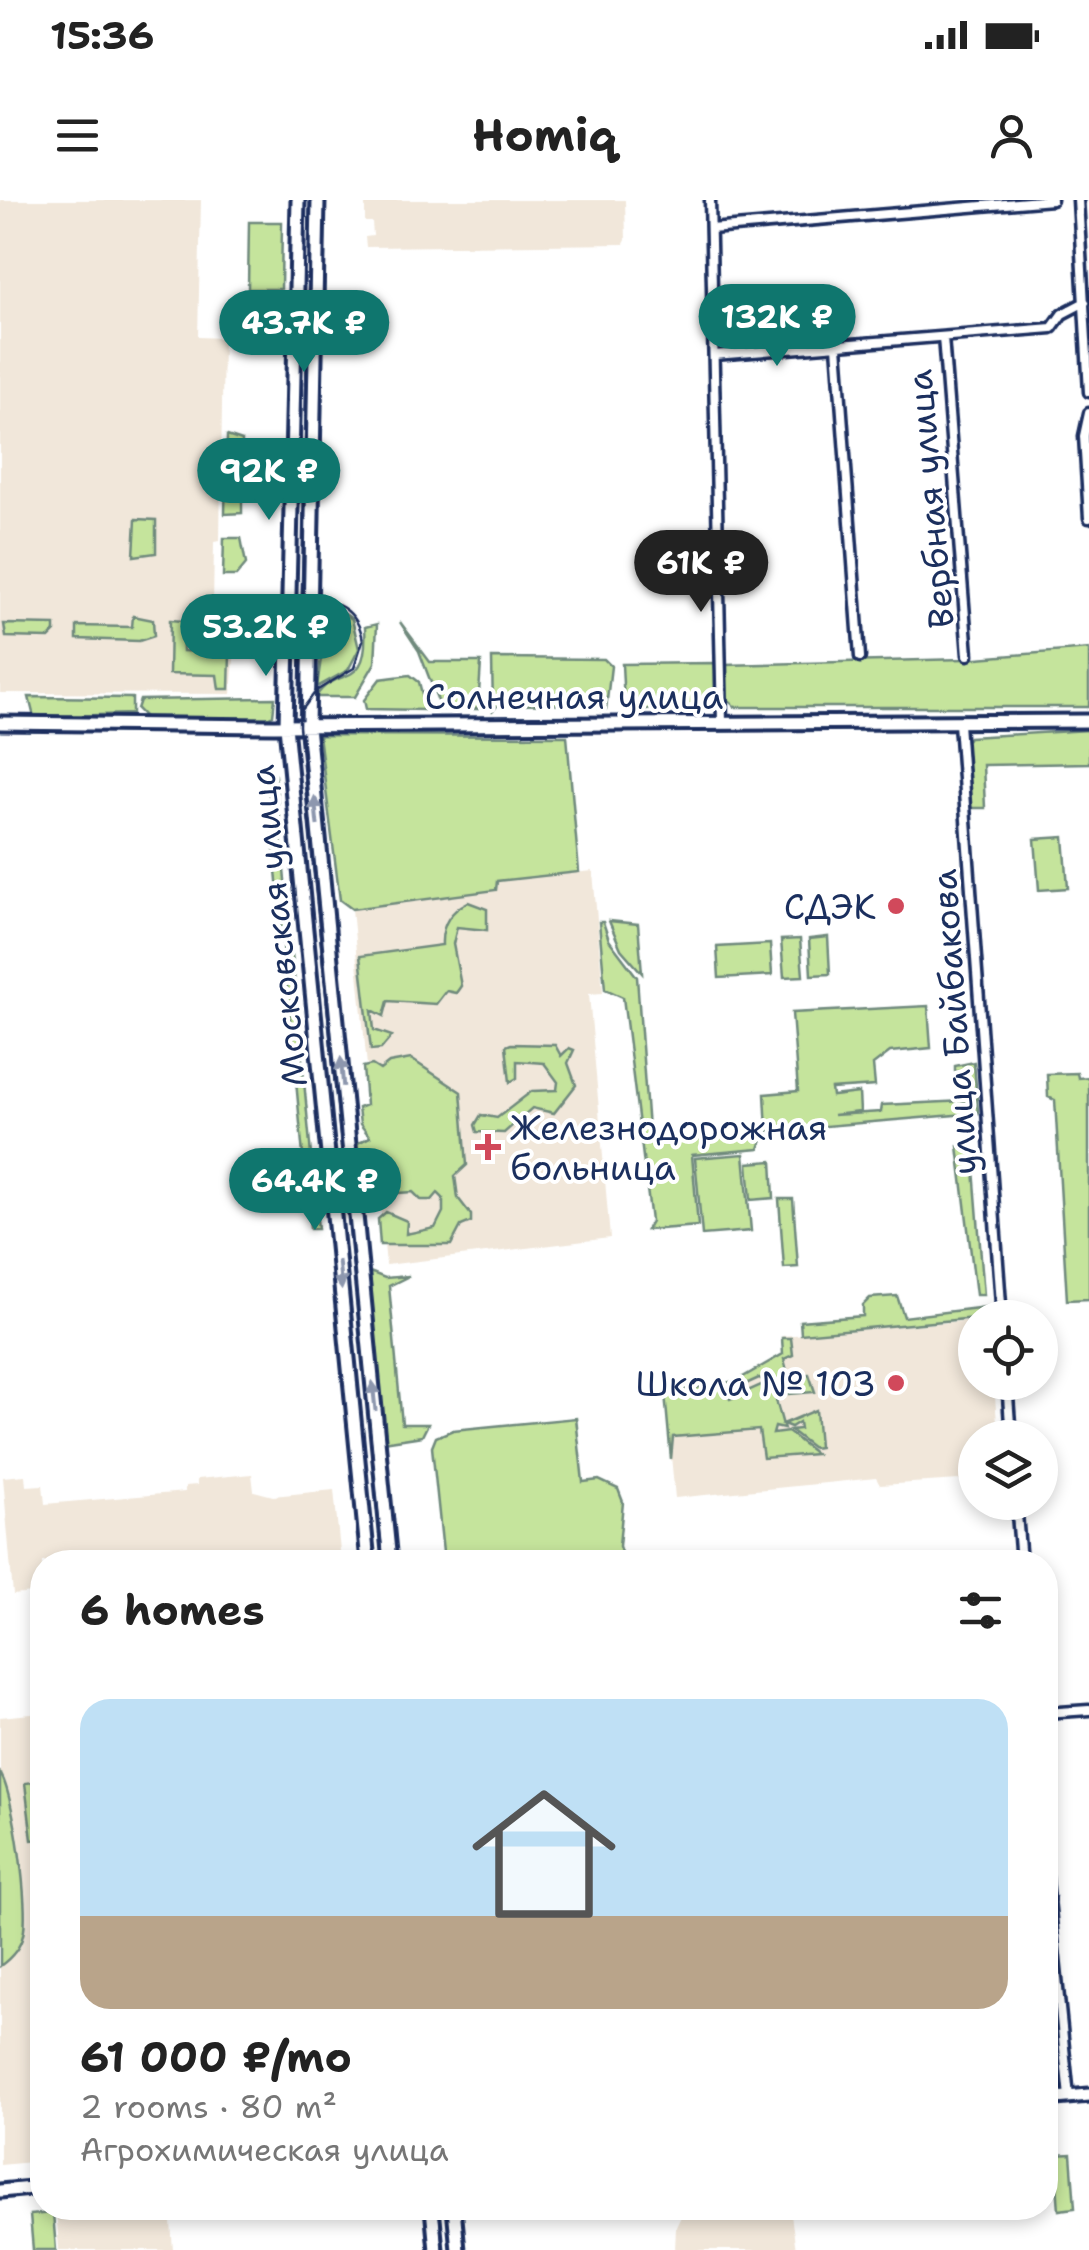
<!DOCTYPE html>
<html lang="en">
<head>
<meta charset="utf-8">
<style>
  body { margin:0; font-family:"Shantell Sans",sans-serif; background:#f6f6f6; color:#222; height:100vh; display:flex; flex-direction:column; font-size:38px; white-space:nowrap }
  * { box-sizing:border-box; margin:0 }
  p { font-size:32px; color:#767676 }
  .icon { flex:none; width:55px; height:55px; fill:none; stroke:currentColor; stroke-width:2; stroke-linecap:round; stroke-linejoin:round }
  .map { position:relative; flex:1; overflow:hidden }
  .side { position:absolute; left:30px; top:1350px; width:1028px; height:670px; display:flex; flex-direction:column; background:#fff; border-radius:40px; box-shadow:0 5px 15px #0003 }
  .side>* { flex:none }
  .tools { position:absolute; left:958px; top:1100px; display:grid; gap:20px }
  .tools a { display:grid; place-items:center; width:100px; height:100px; border-radius:50%; background:#fff; box-shadow:0 5px 15px #0003; font-size:50px }
  .price { position:absolute; translate:-50% -85px; padding:0 22px; border-radius:35px; background:#0f766e; color:#fff; font-size:32px; line-height:65px; filter:drop-shadow(0 2px 5px #0008) }
  .price::after { content:''; position:absolute; left:50%; top:60px; width:30px; height:22px; margin-left:-15px; background:inherit; clip-path:polygon(0 0,100% 0,50% 100%) }
  .price.current { background:#222; color:#fff }
  ul { padding:0; list-style:none }
  li { display:grid; align-content:center; gap:20px; height:530px; padding:0 50px }
  li span { display:grid; place-items:center; height:310px; border-radius:30px; color:#555 }
  li>.icon { margin-inline-start:auto }
  span .icon { width:180px; height:180px; fill:#fffc; stroke-width:1 }
  li b { font-size:42px }
  h2 { display:flex; justify-content:space-between; align-items:center; height:120px; padding:0 50px; font-size:42px }
  .status { display:flex; justify-content:space-between; align-items:center; height:70px; padding:0 50px; background:#fff; direction:ltr }
  .status svg { height:28px; fill:currentColor }
  header { display:flex; justify-content:space-between; align-items:center; height:130px; padding:0 50px; background:#fff; font-size:45px; font-weight:700 }
  .map>svg:first-child { display:block }
  .built { fill:#f1e7da }
  .green { fill:#c5e49c; stroke:#708a7d; stroke-width:2.5 }
  .lines { fill:none; stroke-linecap:round; stroke-linejoin:round }
  .street-casing { stroke:#1b2f5e; stroke-width:15 }
  .secondary-casing { stroke:#1b2f5e; stroke-width:19 }
  .street { stroke:#fff; stroke-width:8 }
  .secondary { stroke:#fff; stroke-width:11 }
  .tram { stroke:#1b2f5e; stroke-width:2.5 }
  .oneway { fill:#8d97ae }
  .poi-dot { fill:#d1495b; stroke:#fff; stroke-width:4 }
  .labels { text-anchor:middle; dominant-baseline:central; stroke-width:8; stroke-linejoin:round; paint-order:stroke }
  .street-label { font-size:35px; fill:#1b2f5e; stroke:#fff }
  .poi-label { font-size:35px; fill:#1b2f5e; stroke:#fff; text-anchor:end }
</style>
</head>
<body>
<div class="status"><b>15:36</b><svg viewBox="0 0 49 12"><path d="M0 12V9h3v3zM5 12V6h3v6zM10 12V3h3v9zM15 12V0h3v12zM26 1h20v11H26zM47 4h2v5h-2z"/></svg></div>
<header><svg class="icon" aria-label="menu" viewBox="0 0 24 24"><path d="M4 6h16M4 12h16M4 18h16"/></svg>Homiq<svg class="icon" aria-label="person" viewBox="0 0 24 24"><circle cx="12" cy="8" r="4"/><path d="M4 21q1-7 8-7t8 7"/></svg></header>
<div class="map">
<svg width="1089" height="2050" viewBox="0 0 1089 2050">
  <rect width="100%" height="100%" fill="#fff"/>
  <filter id="ink" filterUnits="userSpaceOnUse"><feTurbulence type="fractalNoise" baseFrequency=".01" numOctaves="2"/><feDisplacementMap in="SourceGraphic" scale="20" xChannelSelector="R" yChannelSelector="G"/><feConvolveMatrix kernelMatrix="1 2 1 2 8 2 1 2 1" color-interpolation-filters="sRGB"/></filter>
  <g filter="url(#ink)">
    <path class="built" d="M0 0H201L198 137 223 138 220 341 214 342 213 408 232 409 238 414 231 494 0 493Z
      M365 0H625L626 40 624 44 366 47 365 37 373 36 372 22H365Z
      M593 671 603 793 589 794 610 1038 386 1065 352 709 496 690 497 681Z
      M975 1120V1182L994 1183 998 1237 975 1238V1279L880 1285 876 1278 675 1298 665 1193 720 1185 755 1173 783 1154 782 1136Z
      M252 1274 254 1291 273 1296 334 1290 341 1362H42V1392L13 1395 3 1277 25 1275 26 1286 43 1285 45 1304 185 1292V1286L197 1285V1279Z
      M42 1513V1961L0 1965V1517Z
      M170 2008 173 2050H59L56 2009Z
      M712 2008H790L796 2050H675L676 2027 684 2010Z"/>
    <path class="green" d="M249 22H282L281 89H248Z
      M227 236 242 241V313L225 314Z
      M136 319 156 320V353L134 356Z
      M224 338H241L246 364 236 376H223Z
      M332 405 352 419 359 449 348 470 317 487 324 437H318L314 406Z
      M133 416 153 420 154 436 139 441 77 439V426L132 427Z
      M170 420 182 421 183 451 230 453 229 489H219L217 475 169 474Z
      M400 422 430 462H481L478 509H441L419 451Z
      M4 424 55 425V432L49 438 6 437Z
      M377 424 375 463 355 497H316C336 464 369 493 365 427Z
      M1089 449V507H735L726 498 725 465 965 459Z
      M492 458 604 459 611 466 606 509 601 511 596 504 498 505 493 510Z
      M715 463 716 499 705 510 634 509 624 504 622 464Z
      M410 475 419 482 426 510 366 509 364 500 380 479Z
      M29 497 132 498V514L34 517Z
      M275 498 273 515 263 520 146 518 137 509 140 500Z
      M1089 530V563L983 565 985 608H969L964 544 969 537Z
      M319 535 567 536 579 672 497 681 496 690 352 709 340 700Z
      M267 575H275L318 1029H310Z
      M1064 637 1068 688 1039 690 1035 639Z
      M468 702 487 709V730L457 727 453 744 461 786 456 793 446 791 436 804 388 801 384 816 372 810 374 830 392 836 381 849 371 850 360 756 442 745C441 725 450 711 468 702Z
      M609 721 638 724 642 773 621 749Z
      M599 722H603L609 740 637 777 649 943 764 934 759 949 692 955 698 1026 646 1030 651 1021 623 797 605 789Z
      M828 737 830 774 811 775 809 739Z
      M800 739 803 776 784 777 781 740Z
      M770 744 772 775 719 778 717 747Z
      M928 806 931 848 890 852 873 865 875 886 831 889 832 896 859 893 860 912 833 915 881 912 882 905 965 901 963 873 955 871V866L974 862 978 913 767 931 765 894 798 891 792 813Z
      M511 844 555 845 561 856 569 848 574 850 568 863 576 885 554 913 532 908 504 933 477 932 475 925 481 915 497 918 532 891 557 890 558 882 544 863 517 861V878L510 882 506 846Z
      M411 859 461 892 467 965 455 976 458 998 471 1015V1022L461 1026 451 1045H380L378 1019 386 1012 407 1021 406 1034 435 1028 443 1012V998L438 993 432 1000H421L413 992 383 994V1004L376 1008 367 1001 365 978 356 965 352 946 370 937 360 924 358 908 366 905 363 867 372 865 380 870 389 863Z
      M1077 873 1078 878 1089 877V1099L1067 1100 1055 900 1048 897 1047 874Z
      M972 944 984 1095H976L958 946Z
      M744 954 751 1031 702 1035 695 958Z
      M772 961 774 998 751 1000 748 963Z
      M793 999 798 1067 784 1068 779 999Z
      M367 1071 385 1078 409 1076 389 1086 402 1224H428L422 1236 383 1242Z
      M897 1096 904 1117 987 1107V1117L801 1134 800 1121 863 1116V1105L870 1098Z
      M782 1138H791L793 1155 784 1159 788 1175 809 1174 815 1192 777 1195 776 1187 759 1178 726 1193 730 1199 761 1185 773 1189 784 1229 775 1227 773 1234 788 1232 816 1254 763 1258 759 1230 673 1237 671 1259 665 1193 736 1181 783 1154Z
      M816 1210 819 1247 813 1248 790 1230 800 1229 799 1222 791 1227 783 1224Z
      M576 1218 583 1282 599 1280 618 1289 623 1302 619 1346 624 1362H612L611 1353 581 1358V1362H444L432 1247 436 1237 453 1230Z
      M0 1573C14 1593 30 1711 23 1735 20 1749 11 1758 0 1766Z
      M42 1581V1639L32 1640 25 1583Z
      M1071 1954 1075 2008 1059 2010 1055 1955Z
      M53 2013 56 2050H33L30 2015Z"/>
    <g class="lines">
      <defs>
        <path id="street" d="M710 0 722 522
          M1078 0 1089 192
          M711 29 1052 0
          M943 137 968 455
          M837 146 860 457
          M714 155 1052 128 1062 114 1085 102
          M1089 213 1084 236 1089 318
          M959 523 1002 1118
          M1007 1182 1011 1238
          M1016 1302 1021 1362
          M1045 1513 1089 1510
          M1045 1660 1069 1897"/>
        <path id="secondary" d="M298 0 286 526 368 1362
          M318 0 308 526 390 1362
          M0 523 274 526 1089 521
          M1045 1899 1089 1895
          M0 1991 42 1987
          M432 2008 436 2050
          M454 2008 458 2050"/>
      </defs>
      <use href="#street" class="street-casing"/>
      <use href="#secondary" class="secondary-casing"/>
      <use href="#street" class="street"/>
      <use href="#secondary" class="secondary"/>
      <path class="tram" d="M310 0 299 526 383 1362
        M297 418 306 404C334 395 358 411 363 440L354 468 316 491 299 514
        M439 2008 443 2050"/>
    </g>
    <defs><path id="oneway-solid" d="M-6-.8H1V-3.2L6.5 0L1 3.2V.8H-6Z" transform="scale(2.5)"/></defs>
    <g class="oneway">
      <use href="#oneway-solid" transform="translate(316 611) rotate(-96)"/>
      <use href="#oneway-solid" transform="translate(342 872) rotate(-95)"/>
      <use href="#oneway-solid" transform="translate(340 1075) rotate(84)"/>
      <use href="#oneway-solid" transform="translate(374 1196) rotate(-96)"/>
    </g>
  </g>
  <g class="poi-dot">
    <circle cx="896" cy="706" r="10"/>
    <path d="M483 932h10v10h10v10h-10v10h-10v-10h-10v-10h10z"/>
    <circle cx="896" cy="1183" r="10"/>
  </g>
  <g class="labels">
    <g class="street-label">
      <text transform="translate(930 299) rotate(-95)">Вербная улица</text>
      <text x="574" y="496">Солнечная улица</text>
      <text transform="translate(278 726) rotate(-96)">Московская улица</text>
      <text transform="translate(954 822) rotate(-94)">улица Байбакова</text>
    </g>
    <g class="poi-label">
      <text x="876" y="706">СДЭК</text>
      <text x="510" y="927" text-anchor="start">Железнодорожная<tspan x="510" dy="40">больница</tspan></text>
      <text x="876" y="1183">Школа № 103</text>
    </g>
  </g>
</svg>
<div class="tools">
<a><svg class="icon" aria-label="locate" viewBox="0 0 24 24"><circle cx="12" cy="12" r="6"/><path d="M12 2v4M12 18v4M2 12h4M18 12h4"/></svg></a>
<a><svg class="icon" aria-label="layers" viewBox="0 0 24 24"><path d="M12 4l9 5-9 5-9-5zM3 14l9 5 9-5"/></svg></a>
</div>
<b class="price" style="left:777px;top:169px">132K ₽</b>
<b class="price" style="left:304px;top:175px">43.7K ₽</b>
<b class="price" style="left:269px;top:323px">92K ₽</b>
<b class="price current" style="left:701px;top:415px">61K ₽</b>
<b class="price" style="left:266px;top:479px">53.2K ₽</b>
<b class="price" style="left:315px;top:1033px">64.4K ₽</b>
<section class="side">
<h2>6 homes<svg class="icon" aria-label="filters" viewBox="0 0 24 24"><path d="M4 7h16M4 17h16"/><circle cx="9" cy="7" r="2"/><circle cx="15" cy="17" r="2"/></svg></h2>
<ul>
<li><span style="background:linear-gradient(#bfe0f5 70%,#b9a48a 0)"><svg class="icon" aria-label="home" viewBox="0 0 24 24"><path d="M3 11l9-7 9 7M6 9v11h12V9"/></svg></span><div><b>61 000 ₽/mo</b><p>2 rooms · 80 m²</p><p>Агрохимическая улица</p></div></li>
</ul>
</section>
</div>
</body>
</html>
